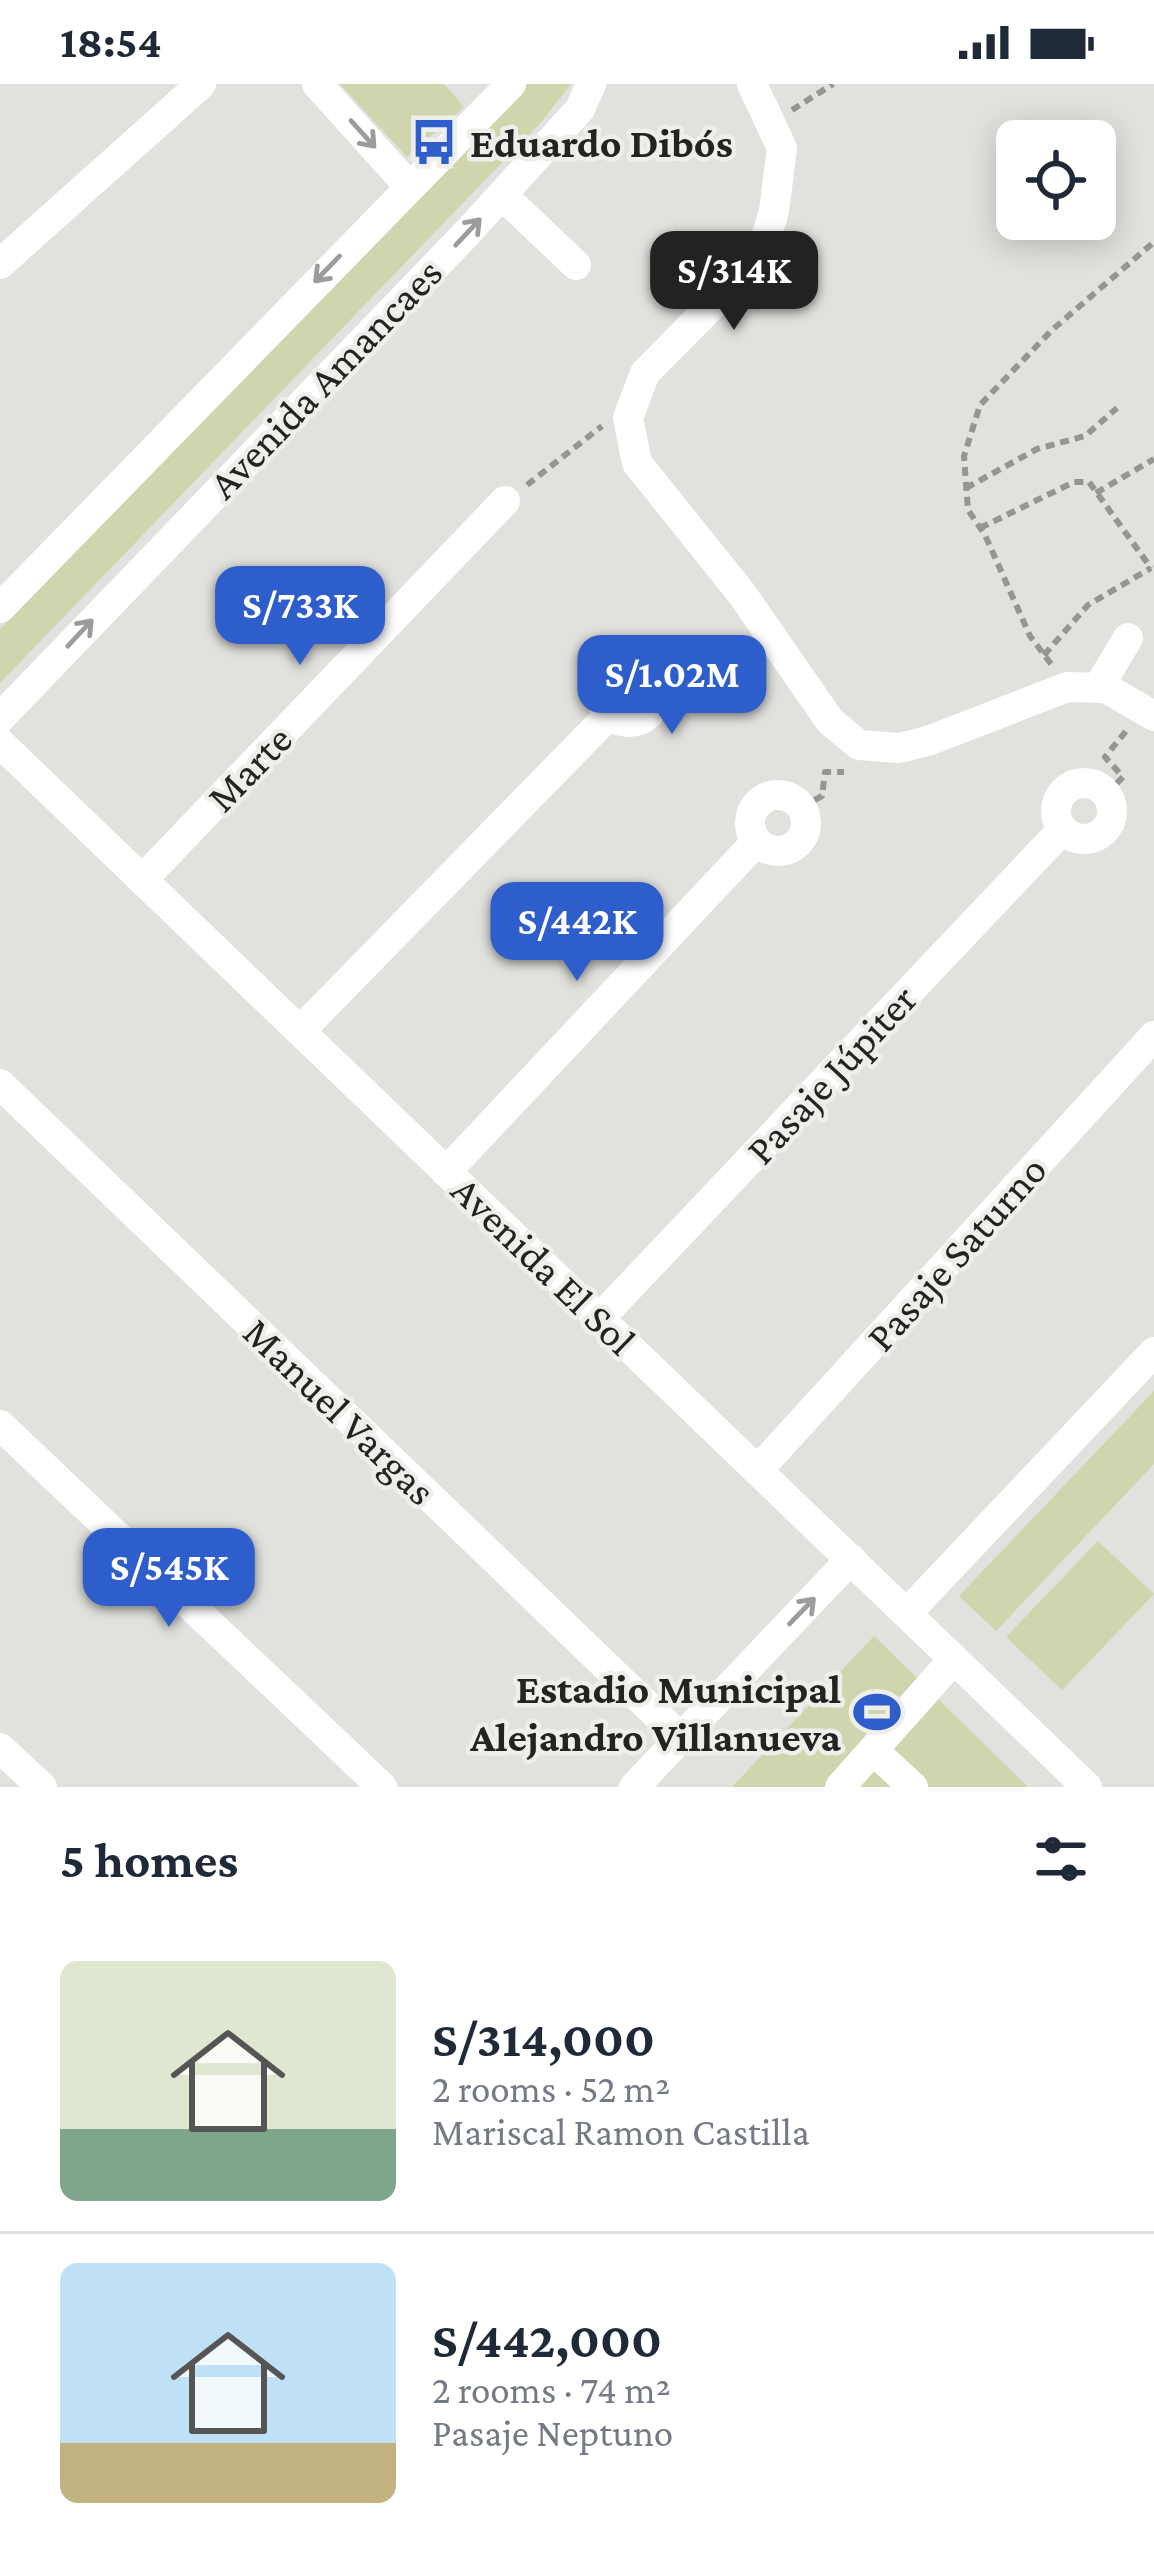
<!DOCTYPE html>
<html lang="en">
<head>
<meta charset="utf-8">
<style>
  body { margin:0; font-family:"Crimson Pro",serif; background:#f6f6f7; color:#1f2937; height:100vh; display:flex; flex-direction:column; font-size:45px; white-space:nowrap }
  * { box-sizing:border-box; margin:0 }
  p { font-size:39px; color:#747a83 }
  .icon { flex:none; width:66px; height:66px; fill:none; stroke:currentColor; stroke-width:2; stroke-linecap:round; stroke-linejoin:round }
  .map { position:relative; height:1703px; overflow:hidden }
  .drawer { display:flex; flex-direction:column; background:#fff; flex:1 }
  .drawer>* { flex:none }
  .fabs { position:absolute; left:996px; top:36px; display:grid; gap:24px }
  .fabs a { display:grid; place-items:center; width:120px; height:120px; border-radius:18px; background:#fff; box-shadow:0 6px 30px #0003; font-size:60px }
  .price { position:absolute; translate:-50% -102px; padding:0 27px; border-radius:24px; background:#2e5dcc; color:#fff; font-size:39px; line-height:78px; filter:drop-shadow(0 3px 6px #0008) }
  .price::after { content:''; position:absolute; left:50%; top:72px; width:36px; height:27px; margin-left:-18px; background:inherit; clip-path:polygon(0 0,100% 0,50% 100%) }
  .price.on { background:#222; color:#fff }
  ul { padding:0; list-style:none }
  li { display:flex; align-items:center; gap:36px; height:300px; padding:0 60px }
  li+li { border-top:3px solid #e0e1e3 }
  li span { display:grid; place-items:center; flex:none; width:336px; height:240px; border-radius:18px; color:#555 }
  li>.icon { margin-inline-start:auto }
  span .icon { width:144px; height:144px; fill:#fffc; stroke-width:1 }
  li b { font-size:51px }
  h2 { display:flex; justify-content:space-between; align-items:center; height:144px; padding:0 60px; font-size:51px }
  .status { display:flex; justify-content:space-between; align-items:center; height:84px; padding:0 60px; background:#fff; direction:ltr }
  .status svg { height:33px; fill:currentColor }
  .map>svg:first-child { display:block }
  .green { fill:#d0d5ae }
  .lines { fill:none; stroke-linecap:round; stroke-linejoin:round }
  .path { stroke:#959693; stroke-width:6; stroke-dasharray:9 6; stroke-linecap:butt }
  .minor { stroke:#fff; stroke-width:30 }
  .oneway { stroke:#9c9c9c }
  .labels { text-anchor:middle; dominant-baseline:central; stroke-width:9; stroke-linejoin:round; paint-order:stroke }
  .poi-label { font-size:42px; font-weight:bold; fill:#232322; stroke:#eeefeb; text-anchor:start }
  .street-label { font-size:42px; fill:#232322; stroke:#eeefeb }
</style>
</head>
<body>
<div class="status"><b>18:54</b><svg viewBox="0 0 49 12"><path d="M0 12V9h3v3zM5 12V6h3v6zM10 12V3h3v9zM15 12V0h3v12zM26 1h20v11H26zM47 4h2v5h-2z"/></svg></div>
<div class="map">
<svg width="1154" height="1703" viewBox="0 0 1154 1703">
  <rect width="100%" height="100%" fill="#e1e2de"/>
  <path class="green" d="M340 0H444L464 23 407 73Z
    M527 0H571L542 37 0 599V545Z
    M1154 1307V1380L996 1547 959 1512Z
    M1098 1457 1154 1510 1062 1606 1006 1553Z
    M874 1552 1028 1703H732Z"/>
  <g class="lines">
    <path class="path" d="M792 26 833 0
      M527 401 602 342
      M966 404 1037 365 1085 352 1117 324
      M1096 409 1154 375
      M980 444 1074 398H1089L1151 484
      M1044 571 1088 521 1151 484
      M1051 580 1030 552 985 451 968 426 964 372 980 321 1052 246 1154 158
      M1106 710 1123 693 1105 673 1126 647
      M801 723 822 712 825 688H844"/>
    <path class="minor" d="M317 0 408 101
      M752 0 782 64 774 127 761 172 645 289 628 334 637 379 742 510 830 637 859 661 899 664 928 657 1067 603 1106 604 1154 632
      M502 111 576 181
      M0 180 201 0
      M0 524 511 0
      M601 610a28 28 0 1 1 56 0a28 28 0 1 1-56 0Z
      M1098 604 1128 554
      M0 634 467 149 580 25 591 0
      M0 659 1087 1703
      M1056 727a28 28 0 1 1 56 0a28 28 0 1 1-56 0Z
      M750 739a28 28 0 1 1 56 0a28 28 0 1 1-56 0Z
      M142 796 505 417
      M300 947 610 630
      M0 1000 681 1654
      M446 1088 756 758
      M600 1234 1062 746
      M0 1341 382 1703
      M758 1386 1154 952
      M907 1529 1154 1268
      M0 1664 42 1703
      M875 1668 913 1703
      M634 1703 851 1475
      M840 1703 954 1575"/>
  </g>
  <defs><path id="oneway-shaft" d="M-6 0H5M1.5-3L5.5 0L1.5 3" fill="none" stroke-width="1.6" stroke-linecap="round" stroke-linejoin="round" transform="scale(3)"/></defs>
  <g class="oneway">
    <use href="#oneway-shaft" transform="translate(363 50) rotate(48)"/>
    <use href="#oneway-shaft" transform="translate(468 148) rotate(-47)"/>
    <use href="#oneway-shaft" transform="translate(327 185) rotate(134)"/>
    <use href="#oneway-shaft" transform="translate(80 549) rotate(-47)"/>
    <use href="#oneway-shaft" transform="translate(802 1527) rotate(-46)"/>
  </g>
  <defs>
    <symbol id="bus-bare" viewBox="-9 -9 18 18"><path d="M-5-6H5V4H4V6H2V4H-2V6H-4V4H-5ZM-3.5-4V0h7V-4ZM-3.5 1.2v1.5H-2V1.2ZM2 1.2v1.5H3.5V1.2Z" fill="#2e5dcc" stroke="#eeefeb" stroke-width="2.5" paint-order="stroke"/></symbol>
    <symbol id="stadium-bare" viewBox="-9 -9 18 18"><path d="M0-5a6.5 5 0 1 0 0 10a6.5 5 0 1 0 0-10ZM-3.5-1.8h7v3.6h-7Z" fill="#2e5dcc" stroke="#eeefeb" stroke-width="2.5" paint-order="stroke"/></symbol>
  </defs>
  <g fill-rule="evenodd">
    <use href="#bus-bare" x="401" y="25" width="66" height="66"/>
    <use href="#stadium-bare" x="844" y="1595" width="66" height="66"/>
  </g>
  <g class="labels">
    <g class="poi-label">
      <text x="470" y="58">Eduardo Dibós</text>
      <text x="841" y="1604" text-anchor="end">Estadio Municipal<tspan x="841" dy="48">Alejandro Villanueva</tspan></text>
    </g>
    <g class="street-label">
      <text transform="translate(325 294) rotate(-46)">Avenida Amancaes</text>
      <text transform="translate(249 684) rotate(-46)">Marte</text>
      <text transform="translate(831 990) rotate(-47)">Pasaje Júpiter</text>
      <text transform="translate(956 1169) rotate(-48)">Pasaje Saturno</text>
      <text transform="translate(544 1181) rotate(44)">Avenida El Sol</text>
      <text transform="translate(340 1327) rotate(44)">Manuel Vargas</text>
    </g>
  </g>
</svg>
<div class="fabs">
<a><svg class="icon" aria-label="locate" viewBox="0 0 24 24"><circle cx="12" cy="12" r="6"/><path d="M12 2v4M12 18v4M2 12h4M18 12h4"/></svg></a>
</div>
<b class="price on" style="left:734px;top:249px">S/314K</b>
<b class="price" style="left:300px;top:584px">S/733K</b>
<b class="price" style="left:672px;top:653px">S/1.02M</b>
<b class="price" style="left:577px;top:900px">S/442K</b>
<b class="price" style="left:169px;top:1546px">S/545K</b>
</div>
<section class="drawer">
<h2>5 homes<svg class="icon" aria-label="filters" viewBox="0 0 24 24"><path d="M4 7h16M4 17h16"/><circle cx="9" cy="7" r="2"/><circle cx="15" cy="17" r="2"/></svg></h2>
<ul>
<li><span style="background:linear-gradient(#dfe7d0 70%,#7fa58c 0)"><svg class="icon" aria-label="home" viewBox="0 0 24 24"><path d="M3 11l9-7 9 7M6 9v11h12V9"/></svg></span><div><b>S/314,000</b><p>2 rooms · 52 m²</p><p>Mariscal Ramon Castilla</p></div></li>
<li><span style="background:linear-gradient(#bfe0f5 75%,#c2b280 0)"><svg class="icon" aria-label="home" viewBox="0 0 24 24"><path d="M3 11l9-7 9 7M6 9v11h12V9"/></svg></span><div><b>S/442,000</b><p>2 rooms · 74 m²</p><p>Pasaje Neptuno</p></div></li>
</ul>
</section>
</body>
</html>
